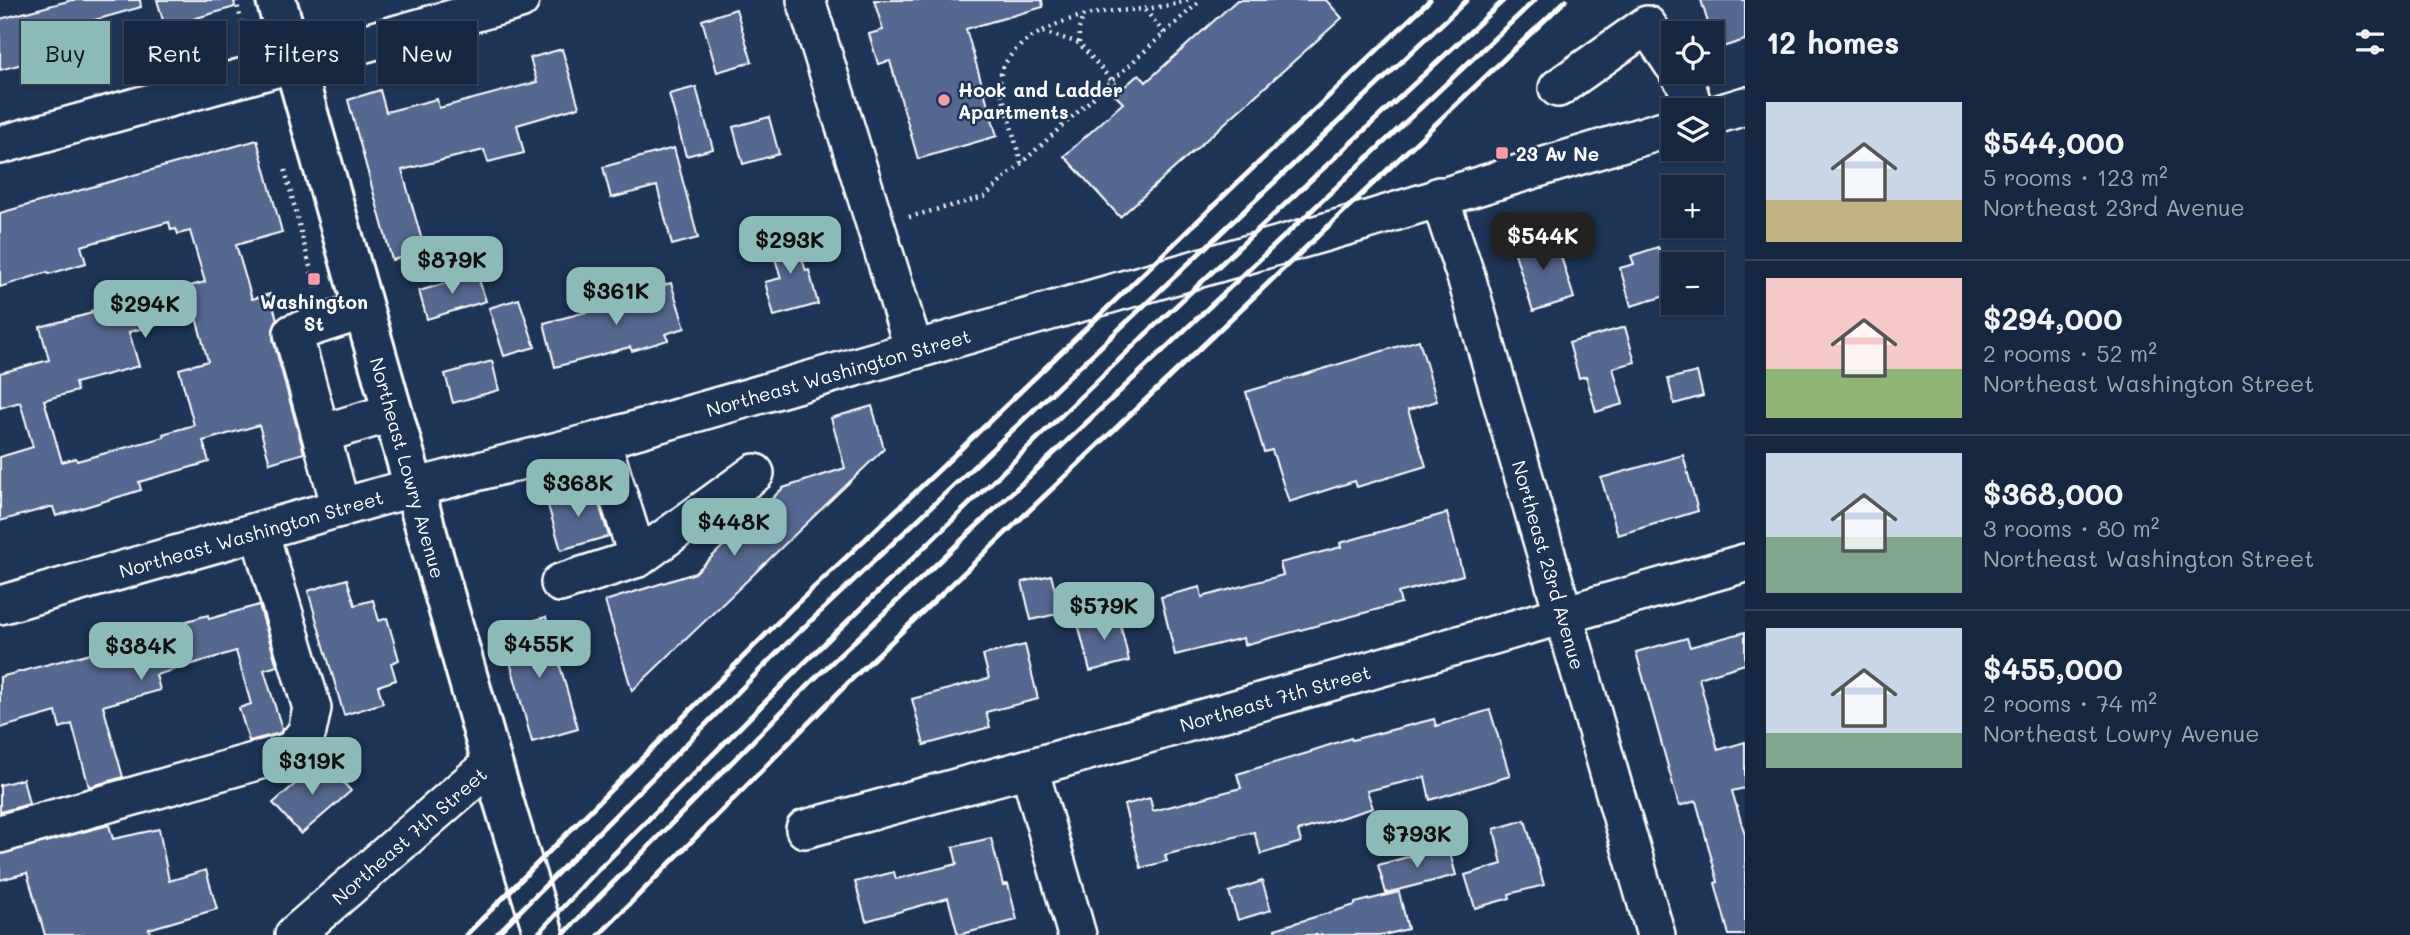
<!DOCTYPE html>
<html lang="en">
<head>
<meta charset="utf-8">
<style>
  body { margin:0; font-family:Mali,sans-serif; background:#1f3048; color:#f1f3f6; height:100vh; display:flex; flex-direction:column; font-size:26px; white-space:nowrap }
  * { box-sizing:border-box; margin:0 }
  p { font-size:23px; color:#9ea6b1 }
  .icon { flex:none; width:38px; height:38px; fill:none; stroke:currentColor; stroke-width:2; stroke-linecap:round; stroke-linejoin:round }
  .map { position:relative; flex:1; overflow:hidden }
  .side { display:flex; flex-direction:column; background:#162841; width:665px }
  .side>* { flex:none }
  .top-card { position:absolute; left:21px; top:21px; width:665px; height:63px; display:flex; gap:14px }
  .tools { position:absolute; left:1661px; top:21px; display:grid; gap:14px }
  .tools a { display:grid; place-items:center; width:63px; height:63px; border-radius:0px; background:#162841; box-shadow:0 2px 5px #0004,0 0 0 2px #35445a; font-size:35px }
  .price { position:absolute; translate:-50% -60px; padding:0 16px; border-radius:14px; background:#8bbbb9; color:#111; font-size:23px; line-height:46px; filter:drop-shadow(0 2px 4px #0008) }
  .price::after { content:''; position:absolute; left:50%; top:42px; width:21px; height:16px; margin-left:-10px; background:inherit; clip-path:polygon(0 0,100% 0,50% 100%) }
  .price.current { background:#222; color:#fff }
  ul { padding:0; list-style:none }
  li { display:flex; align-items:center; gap:21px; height:175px; padding:0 21px }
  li+li { border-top:2px solid #35445a }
  li span { display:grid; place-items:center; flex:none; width:196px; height:140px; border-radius:0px; color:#555 }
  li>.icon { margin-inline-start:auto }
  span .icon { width:84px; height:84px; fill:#fffc; stroke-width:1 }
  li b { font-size:30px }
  h2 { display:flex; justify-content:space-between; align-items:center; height:84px; padding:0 21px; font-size:30px }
  .pill { padding:0 24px; border-radius:0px; background:#162841; box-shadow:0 2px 5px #0004,0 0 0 2px #35445a; font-size:24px; line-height:63px }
  .pill.current { background:#8bbbb9; color:#111 }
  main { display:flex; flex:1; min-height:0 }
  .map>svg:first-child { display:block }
  .building { fill:#55678f; stroke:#fff; stroke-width:2; fill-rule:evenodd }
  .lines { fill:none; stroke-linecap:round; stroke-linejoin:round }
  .minor-casing { stroke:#fff; stroke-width:42 }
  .major-casing { stroke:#fff; stroke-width:44 }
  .path { stroke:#fff; stroke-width:4.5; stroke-dasharray:2 5; stroke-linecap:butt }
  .minor { stroke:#1d3557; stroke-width:37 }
  .major { stroke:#1d3557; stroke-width:38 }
  .rail { stroke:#fff; stroke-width:5 }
  .poi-dot { fill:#ff9aa2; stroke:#1d3557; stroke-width:2.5 }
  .labels { text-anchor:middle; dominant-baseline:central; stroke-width:5; stroke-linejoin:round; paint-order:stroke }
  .poi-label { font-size:19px; font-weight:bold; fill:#fff; stroke:#1d3557; text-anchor:start }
  .street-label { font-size:19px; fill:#fff; stroke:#1d3557 }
</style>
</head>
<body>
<main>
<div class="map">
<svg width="1745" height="935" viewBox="0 0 1745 935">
  <rect width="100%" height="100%" fill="#1d3557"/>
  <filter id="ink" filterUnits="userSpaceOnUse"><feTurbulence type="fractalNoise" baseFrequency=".0143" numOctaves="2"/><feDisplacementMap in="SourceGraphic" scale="14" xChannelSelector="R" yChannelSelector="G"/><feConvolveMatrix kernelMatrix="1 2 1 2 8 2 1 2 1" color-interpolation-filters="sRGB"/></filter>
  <g filter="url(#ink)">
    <path class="building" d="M72 0H140L141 7 74 26 80 48 78 49 0 70V19Z
      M157 0H234L235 7 165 27Z
      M874 0H1042L1043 7 966 29 997 136 918 159 890 61 878 64 869 34 883 30Z
      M1237 0H1326L1342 18 1120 217 1064 156 1123 103 1115 95 1139 74 1146 82Z
      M1701 0H1745V40L1716 49Z
      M736 9 752 62 717 72 702 20Z
      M562 49 579 107 517 125 524 153 488 162 484 150 402 170 425 251 392 260 348 100 380 90 386 112 437 99 439 108 537 82 530 58Z
      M696 87 713 149 686 156 669 94Z
      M769 117 779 154 743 164 733 127Z
      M257 140 282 232 236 245 252 299 270 294 277 320 273 329V339L304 453 270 463 259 425 203 441 209 462 139 482 141 490 56 516 53 507H50L0 521V457L33 447 20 402 0 408V373L49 360 40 327 92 313 91 311 119 303 120 305 205 282 190 231 178 234 176 229 171 230 169 222 81 246 86 263 49 274 48 272 0 287V213ZM195 314 208 361 179 369 194 425 163 434 164 437 77 461 76 458 62 462 44 400 77 391 75 383 139 366 129 332Z
      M674 148 698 238 672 245 657 186 611 198 603 167Z
      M792 228 806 271 809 270 818 304 774 316 765 282 781 278 768 236Z
      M1554 234 1574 298 1533 311 1513 247Z
      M1658 247 1672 294 1631 306 1620 268 1634 264 1631 256Z
      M477 274 486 301 427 319 419 291Z
      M671 283 685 328 665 334 668 340 632 351 630 347 555 367 544 323 617 304 616 300Z
      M519 299 535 347 504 356 489 308Z
      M1625 327 1635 362 1613 368 1623 404 1596 412 1586 376 1579 378 1569 343Z
      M1419 340 1437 401 1408 410 1426 466 1357 487 1355 481 1289 502 1272 450 1264 452 1246 392Z
      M492 361 499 390 453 403 445 374Z
      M1697 372 1703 396 1674 404 1668 379Z
      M872 406 884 449 632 691 605 601 695 573 783 488 845 468 831 418Z
      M1683 455 1698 511 1618 535 1601 478Z
      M594 489 609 536 561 550 547 502Z
      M1447 513 1463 575 1398 593 1401 603 1244 645 1243 638 1175 655 1161 597 1200 587 1202 597 1283 575 1280 563 1341 547 1340 543Z
      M1051 575 1061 613 1031 620 1022 582Z
      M347 579 355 605 373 600 379 621 387 618 399 660 391 663 396 680 378 686 383 703 344 715 308 591Z
      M259 605 277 666 264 670 282 729 280 733 249 741 239 708 251 704 236 651 156 675 160 690 103 706 123 777 89 787 72 724 60 728 56 712 0 728V677L102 650V648L156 633 155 630 208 615 209 619Z
      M1118 614 1129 661 1090 671 1078 624Z
      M546 617 578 729 532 742 501 629Z
      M1745 632V664L1699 678 1718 750 1745 742V788L1732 791 1745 835V935H1729L1715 883 1718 882 1696 801 1679 806 1636 652 1687 638 1690 647Z
      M1025 645 1038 699 986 712 990 727 924 745 912 699 989 678 983 655Z
      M1490 710 1510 776 1430 800 1425 777 1367 791 1373 808 1298 831 1301 842 1261 854 1254 832 1165 855 1167 861 1141 868 1124 805 1150 798 1153 811 1241 788 1237 774 1311 752V751L1351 738 1352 740 1434 719 1436 726Z
      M323 760 351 791 301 834 273 803Z
      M23 779 29 804 0 812V785Z
      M1525 820 1544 885 1509 894 1510 898 1475 908 1465 875 1502 864 1494 829Z
      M109 825 113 839 159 829 169 881 206 870 217 909 149 929 151 935H45L27 873 0 880V854Z
      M991 838 1003 885 1008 884 1017 920 958 935 948 898 866 921 855 882 894 872 896 879 957 864 953 847Z
      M1448 846 1456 875 1386 893 1378 865Z
      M1262 881 1271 910 1238 920 1229 892Z
      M1399 892 1408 929 1384 935H1276L1275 929 1355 905V903Z"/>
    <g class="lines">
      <defs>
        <g id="minor">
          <path d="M806 0 914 350"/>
          <path d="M1678 72 1686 84 1694 110"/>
          <path d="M1558 88 1647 25 1673 64"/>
          <path d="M1712 116 1745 106"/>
          <path d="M0 145 520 0"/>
          <path id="s1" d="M1439 196 1467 280 1656 935"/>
          <path d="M321 434 393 412"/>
          <path d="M341 508 293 333 364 310"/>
          <path d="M638 558 755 473"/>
          <path d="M560 583 638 558 601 440"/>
          <path id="s2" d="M0 605 378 497 601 440 1364 221 1673 127"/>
          <path d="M1029 768 1077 935"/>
          <path id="s3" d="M805 829 1029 768 1745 563"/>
          <path d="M0 834 292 751 307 732 312 708 259 531"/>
          <path id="s4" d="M294 935 492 763"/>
        </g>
        <g id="major">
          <path id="s5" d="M276 0 492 763 544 935"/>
        </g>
      </defs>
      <use href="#minor" class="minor-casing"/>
      <use href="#major" class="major-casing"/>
      <path class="path" d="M236 0 246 39
        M1145 10 1164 33
        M1043 32 1079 43 1120 90
        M1079 43V29L1083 16
        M1021 163C1016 144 1011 125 1005 106 1004 100 1000 92 1000 85 998 46 1055 22 1086 15 1120 8 1155 12 1188 0
        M285 170 316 290
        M909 217 984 197 1201 0"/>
      <use href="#minor" class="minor"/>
      <use href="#major" class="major"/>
      <path class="rail" d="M466 935 790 610 941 468 1233 187 1430 0
        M496 935 781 649 1467 0
        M537 935 590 878 802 665 1149 331 1504 0
        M563 935 601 895 810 683 1535 0
        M599 935 850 681 1566 0"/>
    </g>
  </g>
  <g class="poi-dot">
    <circle cx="944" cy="100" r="7"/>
    <rect x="1495" y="146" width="14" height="14" rx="3.5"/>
    <rect x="307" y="272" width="14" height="14" rx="3.5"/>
  </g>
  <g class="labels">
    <g class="poi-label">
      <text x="958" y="89">Hook and Ladder<tspan x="958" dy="22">Apartments</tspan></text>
      <text x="1516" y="153">23 Av Ne</text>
      <text x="314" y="301" text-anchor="middle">Washington<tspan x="314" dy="22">St</tspan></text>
    </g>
    <g class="street-label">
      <text stroke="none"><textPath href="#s2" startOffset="870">Northeast Washington Street</textPath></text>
      <text stroke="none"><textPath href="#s5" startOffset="486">Northeast Lowry Avenue</textPath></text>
      <text stroke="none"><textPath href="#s2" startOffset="261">Northeast Washington Street</textPath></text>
      <text stroke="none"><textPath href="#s1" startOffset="385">Northeast 23rd Avenue</textPath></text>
      <text stroke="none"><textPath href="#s3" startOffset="488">Northeast 7th Street</textPath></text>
      <text stroke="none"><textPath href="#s4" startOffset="152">Northeast 7th Street</textPath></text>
    </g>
  </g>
</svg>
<div class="tools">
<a><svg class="icon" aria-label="locate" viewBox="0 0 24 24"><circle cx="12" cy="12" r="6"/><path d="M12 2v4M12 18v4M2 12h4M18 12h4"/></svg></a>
<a><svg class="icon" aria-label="layers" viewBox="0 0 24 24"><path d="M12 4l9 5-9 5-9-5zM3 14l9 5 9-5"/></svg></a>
<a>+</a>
<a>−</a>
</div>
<b class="price current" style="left:1543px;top:272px">$544K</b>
<b class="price" style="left:790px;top:276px">$293K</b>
<b class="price" style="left:452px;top:296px">$879K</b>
<b class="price" style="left:616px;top:327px">$361K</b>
<b class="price" style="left:145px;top:340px">$294K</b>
<b class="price" style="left:578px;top:519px">$368K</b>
<b class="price" style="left:734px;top:558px">$448K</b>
<b class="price" style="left:1104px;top:642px">$579K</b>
<b class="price" style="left:539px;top:680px">$455K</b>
<b class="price" style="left:141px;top:682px">$384K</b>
<b class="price" style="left:312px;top:797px">$319K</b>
<b class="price" style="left:1417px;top:870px">$793K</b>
<div class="top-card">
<a class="pill current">Buy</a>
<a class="pill">Rent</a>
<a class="pill">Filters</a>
<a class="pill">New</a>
</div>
</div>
<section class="side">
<h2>12 homes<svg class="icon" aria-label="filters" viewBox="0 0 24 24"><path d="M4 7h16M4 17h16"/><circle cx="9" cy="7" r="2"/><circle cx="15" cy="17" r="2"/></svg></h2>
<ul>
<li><span style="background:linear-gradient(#c9d6e8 70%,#c2b280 0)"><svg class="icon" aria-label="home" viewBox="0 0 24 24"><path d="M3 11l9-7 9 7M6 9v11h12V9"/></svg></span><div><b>$544,000</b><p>5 rooms · 123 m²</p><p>Northeast 23rd Avenue</p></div></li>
<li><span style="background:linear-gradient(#f6c9c9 65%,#8fb573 0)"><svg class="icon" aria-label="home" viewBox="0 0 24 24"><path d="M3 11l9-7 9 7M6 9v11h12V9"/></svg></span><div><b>$294,000</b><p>2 rooms · 52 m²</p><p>Northeast Washington Street</p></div></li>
<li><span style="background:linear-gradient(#c9d6e8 60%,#7fa58c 0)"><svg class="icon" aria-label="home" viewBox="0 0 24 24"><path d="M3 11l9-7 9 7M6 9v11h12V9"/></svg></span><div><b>$368,000</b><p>3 rooms · 80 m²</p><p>Northeast Washington Street</p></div></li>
<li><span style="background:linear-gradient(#c9d6e8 75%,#7fa58c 0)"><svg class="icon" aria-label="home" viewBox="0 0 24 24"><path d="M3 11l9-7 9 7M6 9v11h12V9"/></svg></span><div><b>$455,000</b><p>2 rooms · 74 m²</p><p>Northeast Lowry Avenue</p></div></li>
</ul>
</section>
</main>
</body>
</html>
